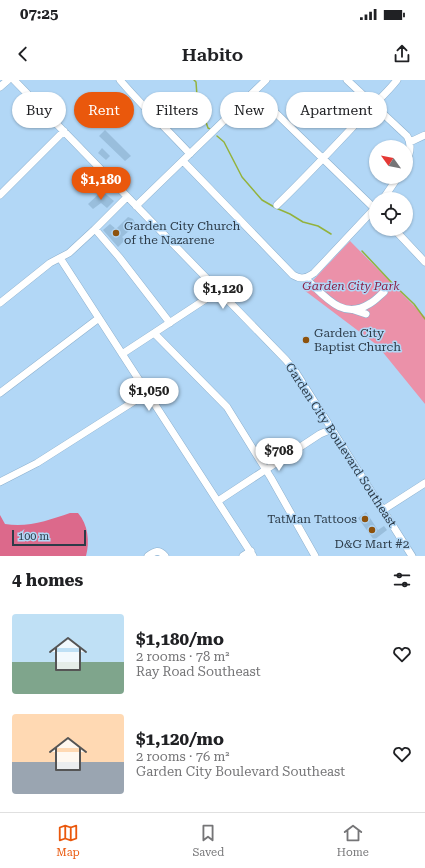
<!DOCTYPE html>
<html lang="en">
<head>
<meta charset="utf-8">
<style>
  body { margin:0; font-family:"Roboto Serif",serif; background:#f6f6f6; color:#202124; height:100vh; display:flex; flex-direction:column; font-size:15px; white-space:nowrap }
  * { box-sizing:border-box; margin:0 }
  p { font-size:13px; color:#757577 }
  .icon { flex:none; width:22px; height:22px; fill:none; stroke:currentColor; stroke-width:2; stroke-linecap:round; stroke-linejoin:round }
  .map { position:relative; height:476px; overflow:hidden }
  .details { display:flex; flex-direction:column; background:#fff; flex:1 }
  .details>* { flex:none }
  .guide { position:absolute; left:12px; top:12px; width:401px; height:36px; display:flex; gap:8px }
  .needle { width:26px; rotate:303deg }
  .tools { position:absolute; left:369px; top:60px; display:grid; gap:8px }
  .tools a { display:grid; place-items:center; width:44px; height:44px; border-radius:50%; background:#fff; box-shadow:0 1px 3px #0004; font-size:20px }
  .scale { position:absolute; left:12px; bottom:10px; width:74px; box-sizing:border-box; padding-left:4px; border:2px solid #2c3b48; border-top:0; font-size:11px; line-height:14px; white-space:nowrap; color:#2c3b48; -webkit-text-stroke:3px #b2d7f6; paint-order:stroke }
  .price { position:absolute; translate:-50% -34px; padding:0 9px; border-radius:14px; background:#fff; color:#222; font-size:13px; line-height:26px; filter:drop-shadow(0 1px 2px #0008) }
  .price::after { content:''; position:absolute; left:50%; top:24px; width:12px; height:9px; margin-left:-6px; background:inherit; clip-path:polygon(0 0,100% 0,50% 100%) }
  .price.on { background:#ea580c; color:#fff }
  ul { padding:0; list-style:none }
  li { display:flex; align-items:center; gap:12px; height:100px; padding:0 12px }
  li span { display:grid; place-items:center; flex:none; width:112px; height:80px; border-radius:4px; color:#555 }
  li>.icon { margin-inline-start:auto }
  span .icon { width:48px; height:48px; fill:#fffc; stroke-width:1 }
  li b { font-size:17px }
  h2 { display:flex; justify-content:space-between; align-items:center; height:48px; padding:0 12px; font-size:17px }
  .pill { padding:0 14px; border-radius:18px; background:#fff; box-shadow:0 1px 3px #0004; font-size:14px; line-height:36px }
  .pill.on { background:#ea580c; color:#fff }
  .status { display:flex; justify-content:space-between; align-items:center; height:28px; padding:0 20px; background:#fff; direction:ltr }
  .status svg { height:11px; fill:currentColor }
  header { display:flex; justify-content:space-between; align-items:center; height:52px; padding:0 12px; background:#fff; font-size:18px; font-weight:600 }
  .dock { display:flex; justify-content:space-around; align-items:center; height:56px; border-top:1px solid #e0e0e0; background:#fff; font-size:11px; color:#757577 }
  .dock a { display:grid; justify-items:center; gap:2px }
  .dock .on { color:#ea580c }
  .map>svg:first-child { display:block }
  .green { fill:#eb91a9 }
  .forest { fill:#dc698b }
  .lines { fill:none; stroke-linecap:round; stroke-linejoin:round }
  .stream { stroke:#93b23c; stroke-width:1.5 }
  .building { fill:#99bedc }
  .minor-casing { stroke:#8cb0ce; stroke-width:8 }
  .minor { stroke:#fff; stroke-width:7 }
  .poi-dot { fill:#8d520d; stroke:#b2d7f6; stroke-width:1.5 }
  .labels { text-anchor:middle; dominant-baseline:central; stroke-width:3; stroke-linejoin:round; paint-order:stroke }
  .poi-label { font-size:12px; fill:#2c3b48; stroke:#b2d7f6; text-anchor:start }
  .park-label { font-size:12px; font-style:italic; fill:#8b2249; stroke:#b2d7f6 }
  .street-label { font-size:12px; fill:#2c3b48; stroke:#b2d7f6 }
</style>
</head>
<body>
<div class="status"><b>07:25</b><svg viewBox="0 0 49 12"><path d="M0 12V9h3v3zM5 12V6h3v6zM10 12V3h3v9zM15 12V0h3v12zM26 1h20v11H26zM47 4h2v5h-2z"/></svg></div>
<header><svg class="icon" aria-label="back" viewBox="0 0 24 24"><path d="M15 5l-7 7 7 7"/></svg>Habito<svg class="icon" aria-label="share" viewBox="0 0 24 24"><path d="M12 15V3M7 8l5-5 5 5M5 13v7h14v-7"/></svg></header>
<div class="map">
<svg width="425" height="476" viewBox="0 0 425 476">
  <rect width="100%" height="100%" fill="#b2d7f6"/>
  <path class="green" d="M350 161 425 237V324L377 265 304 210Z"/>
  <path class="forest" d="M70 433H78C88 444 90 462 86 476H0V435L5 444C28 448 49 440 70 433Z"/>
  <g class="lines">
    <path class="stream" d="M194 0 196 2 197 16 208 48 210 49
      M217 56 224 62 242 97 262 120 276 128 290 134 303 142 318 146 331 154
      M362 171 393 204 414 224 425 239"/>
  </g>
  <path class="building" d="M105 50 131 76 125 81 99 56Z
    M102 68 110 76 106 80 98 73Z
    M102 111 114 121 107 128 101 123 93 129 88 124Z
    M128 137 133 139 136 145 122 157 125 160 118 167 103 150 110 144 116 149Z
    M366 432 378 450 384 446 387 450 374 460 358 438Z"/>
  <g class="lines">
    <defs>
      <path id="minor" d="M14 0 286 280 295 291 412 476
        M120 0C142 26 167 49 190 74
        M347 0 407 56C412 64 410 74 406 82
        M0 7 8 0
        M254 12 376 130
        M410 62 425 55
        M183 81 293 195C301 200 307 198 314 193L376 127
        M0 115 64 51
        M383 119 398 97
        M277 125C307 96 335 66 363 36 374 24 387 13 397 0
        M136 126 266 0
        M95 149 119 177 170 243
        M394 149 425 182
        M60 178 253 476
        M305 198C324 215 342 241 369 224 375 221 379 216 384 212
        M0 223 50 183 69 173 95 149 127 117
        M354 230 366 234
        M154 253 227 327 271 398 315 476
        M122 274 218 211
        M0 313 99 238
        M0 402 37 383 147 313
        M218 421 320 354 332 349
        M383 430 425 403
        M148 476C155 471 159 469 165 476
        M243 476 251 471"/>
    </defs>
    <use href="#minor" class="minor-casing"/>
    <use href="#minor" class="minor"/>
  </g>
  <g class="poi-dot">
    <circle cx="116" cy="153" r="4"/>
    <circle cx="306" cy="260" r="4"/>
    <circle cx="365" cy="439" r="4"/>
    <circle cx="372" cy="450" r="4"/>
  </g>
  <g class="labels">
    <g class="poi-label">
      <text x="124" y="146">Garden City Church<tspan x="124" dy="14">of the Nazarene</tspan></text>
      <text x="314" y="253">Garden City<tspan x="314" dy="14">Baptist Church</tspan></text>
      <text x="357" y="439" text-anchor="end">TatMan Tattoos</text>
      <text x="372" y="464" text-anchor="middle">D&amp;G Mart #2</text>
    </g>
    <g class="park-label">
      <text x="351" y="206">Garden City Park</text>
    </g>
    <g class="street-label">
      <text transform="translate(341 365) rotate(57)">Garden City Boulevard Southeast</text>
    </g>
  </g>
</svg>
<div class="tools">
<a><svg class="needle" viewBox="-14 -14 28 28"><path d="M0-13l5 13h-10z" fill="#e53935"/><path d="M0 13l5-13h-10z" fill="#757577"/></svg></a>
<a><svg class="icon" aria-label="locate" viewBox="0 0 24 24"><circle cx="12" cy="12" r="6"/><path d="M12 2v4M12 18v4M2 12h4M18 12h4"/></svg></a>
</div>
<div class="scale">100 m</div>
<b class="price on" style="left:101px;top:121px">$1,180</b>
<b class="price" style="left:223px;top:230px">$1,120</b>
<b class="price" style="left:149px;top:332px">$1,050</b>
<b class="price" style="left:279px;top:392px">$708</b>
<div class="guide">
<a class="pill">Buy</a>
<a class="pill on">Rent</a>
<a class="pill">Filters</a>
<a class="pill">New</a>
<a class="pill">Apartment</a>
</div>
</div>
<section class="details">
<h2>4 homes<svg class="icon" aria-label="filters" viewBox="0 0 24 24"><path d="M4 7h16M4 17h16"/><circle cx="9" cy="7" r="2"/><circle cx="15" cy="17" r="2"/></svg></h2>
<ul>
<li><span style="background:linear-gradient(#bfe0f5 60%,#7fa58c 0)"><svg class="icon" aria-label="home" viewBox="0 0 24 24"><path d="M3 11l9-7 9 7M6 9v11h12V9"/></svg></span><div><b>$1,180/mo</b><p>2 rooms · 78 m²</p><p>Ray Road Southeast</p></div><svg class="icon" aria-label="heart" viewBox="0 0 24 24"><path d="M12 20l-8-8c-3-5 5-10 8-4 3-6 11-1 8 4z"/></svg></li>
<li><span style="background:linear-gradient(#ffd9b3 60%,#9aa5b1 0)"><svg class="icon" aria-label="home" viewBox="0 0 24 24"><path d="M3 11l9-7 9 7M6 9v11h12V9"/></svg></span><div><b>$1,120/mo</b><p>2 rooms · 76 m²</p><p>Garden City Boulevard Southeast</p></div><svg class="icon" aria-label="heart" viewBox="0 0 24 24"><path d="M12 20l-8-8c-3-5 5-10 8-4 3-6 11-1 8 4z"/></svg></li>
</ul>
</section>
<nav class="dock">
<a class="on"><svg class="icon" aria-label="map" viewBox="0 0 24 24"><path d="M3 6l6-2 6 2 6-2v14l-6 2-6-2-6 2zM9 4v14M15 6v14"/></svg>Map</a>
<a><svg class="icon" aria-label="saved" viewBox="0 0 24 24"><path d="M7 4h10v16l-5-4-5 4z"/></svg>Saved</a>
<a><svg class="icon" aria-label="home" viewBox="0 0 24 24"><path d="M3 11l9-7 9 7M6 9v11h12V9"/></svg>Home</a>
</nav>
</body>
</html>
